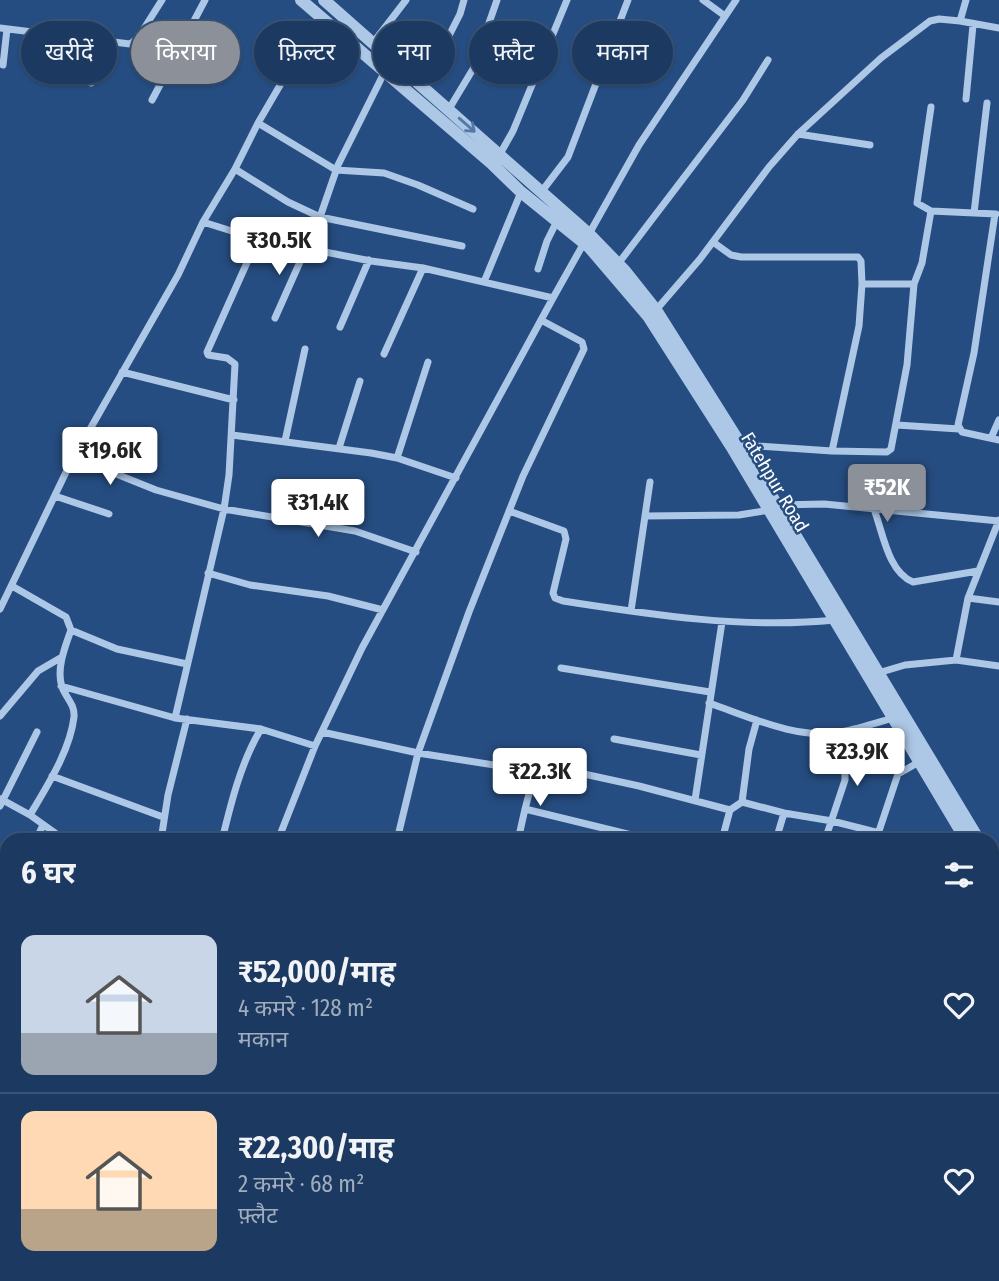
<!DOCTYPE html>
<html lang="hi">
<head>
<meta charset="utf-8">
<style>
  body { margin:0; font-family:"Fira Sans Condensed","Noto Sans Devanagari",sans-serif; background:#29456a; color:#f1f3f6; height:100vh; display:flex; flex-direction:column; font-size:26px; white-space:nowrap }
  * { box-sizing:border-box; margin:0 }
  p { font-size:23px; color:#a0adbd }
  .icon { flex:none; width:38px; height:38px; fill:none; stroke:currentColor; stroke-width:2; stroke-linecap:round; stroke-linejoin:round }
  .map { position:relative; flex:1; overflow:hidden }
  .details { position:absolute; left:0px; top:833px; width:999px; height:448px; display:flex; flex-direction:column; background:#1c3a61; border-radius:21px 21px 0 0; box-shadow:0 2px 5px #0004,0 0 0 2px #3a5476 }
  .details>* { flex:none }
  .hud { position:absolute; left:21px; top:21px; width:957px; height:63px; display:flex; gap:14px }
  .price { position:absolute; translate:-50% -60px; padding:0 16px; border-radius:7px; background:#fff; color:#222; font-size:23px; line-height:46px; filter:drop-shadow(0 2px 4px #0008) }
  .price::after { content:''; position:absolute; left:50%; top:42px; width:21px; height:16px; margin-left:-10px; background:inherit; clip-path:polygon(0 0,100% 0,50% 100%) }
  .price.on { background:#8c9099; color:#fff }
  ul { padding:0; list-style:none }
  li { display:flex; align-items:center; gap:21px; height:175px; padding:0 21px }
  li+li { border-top:2px solid #3a5476 }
  li span { display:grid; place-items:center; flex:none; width:196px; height:140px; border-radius:14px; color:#555 }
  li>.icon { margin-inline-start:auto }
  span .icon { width:84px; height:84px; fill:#fffc; stroke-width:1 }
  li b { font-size:30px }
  h2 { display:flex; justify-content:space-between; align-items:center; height:84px; padding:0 21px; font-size:30px }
  .tag { padding:0 24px; border-radius:32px; background:#1c3a61; box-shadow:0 2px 5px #0004,0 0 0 2px #3a5476; font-size:24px; line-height:63px }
  .tag.on { background:#8c9099; color:#fff }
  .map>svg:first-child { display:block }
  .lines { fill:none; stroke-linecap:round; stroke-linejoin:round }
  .minor { stroke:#adc7e6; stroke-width:7 }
  .tertiary { stroke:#adc7e6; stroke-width:12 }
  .oneway { stroke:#5578a4 }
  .labels { text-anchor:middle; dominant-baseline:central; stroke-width:5; stroke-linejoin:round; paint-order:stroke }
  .street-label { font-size:19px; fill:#fff; stroke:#264d81 }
</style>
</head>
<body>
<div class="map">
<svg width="999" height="1281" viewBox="0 0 999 1281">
  <rect width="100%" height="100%" fill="#264d81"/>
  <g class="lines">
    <path class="minor" d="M703 0 725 16
      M960 21 999 28
      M0 28 130 44 138 38 162 0
      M373 43 406 0
      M3 65 7 29
      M91 83 98 41
      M423 87 460 14 464 0
      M966 99 973 25
      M152 100 205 0
      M449 109 473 69 497 0
      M258 123 336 170 384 173 418 185 473 209
      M798 134 870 145
      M500 154 513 131 567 0
      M235 169 288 202 320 217 462 246
      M542 191 568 157 628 0
      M931 211 996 214
      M974 213 987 103
      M995 214 974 353 958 425 962 432 999 440
      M203 222 254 238 371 261 423 268 553 298
      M713 242 731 255 741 257H858L861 261 862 284
      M618 264 743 100 768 60
      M538 269 547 241 557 221
      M484 282 521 192
      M656 310 700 259 769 167 798 134 881 58 930 21 939 19 960 21 966 0
      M275 318 320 217 338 165 384 73
      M340 327 369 260
      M384 354 423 268
      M122 372 234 400
      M897 425 959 429
      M88 431 150 450
      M232 435 371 453 397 458 456 478
      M991 438 999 420
      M285 441 305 349
      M742 445 832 451 887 452 891 449 907 365 914 284
      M339 448 360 381
      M832 451 859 326 862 284H914L922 263 931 211 917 203 931 107
      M74 457 156 490 224 509 355 531 416 552
      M397 458 428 362
      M55 496 109 514
      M778 505 824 504 999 521
      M874 509C883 533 888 572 913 582L978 571
      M509 511 564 531 566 539 553 593 555 598 563 601C653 615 744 629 835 620
      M645 516 739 515 770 510
      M208 573 250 585 328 596 383 610
      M12 586 66 617 71 630C65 647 56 669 62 687 66 698 75 704 74 717 70 751 47 786 30 815
      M968 598 999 602
      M0 609 69 466 178 275 203 222 235 169 258 123 321 15
      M631 611 650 482
      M71 630 117 649 187 664
      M956 660 999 666
      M561 668 710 692
      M878 673 905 665 956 660 968 598 999 520
      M61 686 175 718 261 729 315 746
      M709 703C750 717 797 740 841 732 858 729 876 723 893 718
      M0 716 38 671 62 657
      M175 718 224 509 229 475 235 364 227 358 208 355 207 352 258 238
      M322 732 418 753 538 772
      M614 739 701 755
      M52 776 163 817
      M1 799 30 815 65 840
      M695 800 722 622
      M742 802 749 749 757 720
      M0 806 37 732
      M525 809 652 840
      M36 840 43 825
      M161 840 168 795 187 719
      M222 840C231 803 241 762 261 729
      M278 840 315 746 362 648 553 298 639 145 736 0
      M397 840 418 753 469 612 523 476 584 349 582 342 541 320
      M518 840C524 816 528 784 543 765L639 786 730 810
      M722 840 730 810 742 802 784 813 832 821 907 840
      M776 840 784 813
      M825 840 845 780V764L839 733
      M876 840 898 774 919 762
      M0 869 7 871
      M992 1006 999 1007
      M0 1023 7 978
      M0 1028 7 1030
      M0 1057 7 1058
      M0 1109 7 1110
      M0 1166H7
      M992 1229 996 1160 999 1144
      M0 1247 7 1235
      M992 1267H999
      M927 1274V1281
      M41 1281 44 1274
      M117 1281 120 1274
      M207 1281 209 1274
      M263 1281 270 1274
      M406 1281 408 1274
      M491 1281 494 1275 491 1274
      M628 1281 630 1274
      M798 1281 799 1274"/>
    <path class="tertiary" d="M301 0 491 163 521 192 589 247 648 316 731 446 966 840
      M324 0 589 234 625 271 656 310 741 445 979 840
      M992 862 999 873
      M992 884 999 896"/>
  </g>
  <defs><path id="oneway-shaft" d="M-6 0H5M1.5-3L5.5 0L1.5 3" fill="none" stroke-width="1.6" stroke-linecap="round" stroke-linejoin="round" transform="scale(1.75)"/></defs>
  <use class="oneway" href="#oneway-shaft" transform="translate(467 125) rotate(41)"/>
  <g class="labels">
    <g class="street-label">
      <text transform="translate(775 482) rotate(59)">Fatehpur Road</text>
    </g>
  </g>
</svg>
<b class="price" style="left:279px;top:277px">₹30.5K</b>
<b class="price" style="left:110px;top:487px">₹19.6K</b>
<b class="price on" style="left:887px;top:524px">₹52K</b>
<b class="price" style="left:318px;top:539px">₹31.4K</b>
<b class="price" style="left:857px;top:788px">₹23.9K</b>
<b class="price" style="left:540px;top:808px">₹22.3K</b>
<div class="hud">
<a class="tag">खरीदें</a>
<a class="tag on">किराया</a>
<a class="tag">फ़िल्टर</a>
<a class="tag">नया</a>
<a class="tag">फ़्लैट</a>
<a class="tag">मकान</a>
</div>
<section class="details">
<h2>6 घर<svg class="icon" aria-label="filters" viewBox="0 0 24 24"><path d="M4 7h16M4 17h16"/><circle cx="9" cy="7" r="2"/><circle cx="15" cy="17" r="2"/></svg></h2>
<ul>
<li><span style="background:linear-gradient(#c9d6e8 70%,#9aa5b1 0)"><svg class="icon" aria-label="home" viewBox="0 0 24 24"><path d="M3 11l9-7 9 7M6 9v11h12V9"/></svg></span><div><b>₹52,000/माह</b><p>4 कमरे · 128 m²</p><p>मकान</p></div><svg class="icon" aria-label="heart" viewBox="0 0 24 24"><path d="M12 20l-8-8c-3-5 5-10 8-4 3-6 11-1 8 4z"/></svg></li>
<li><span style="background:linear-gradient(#ffd9b3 70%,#b9a48a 0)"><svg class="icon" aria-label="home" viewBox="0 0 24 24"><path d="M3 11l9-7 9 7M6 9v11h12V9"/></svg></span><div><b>₹22,300/माह</b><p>2 कमरे · 68 m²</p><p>फ़्लैट</p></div><svg class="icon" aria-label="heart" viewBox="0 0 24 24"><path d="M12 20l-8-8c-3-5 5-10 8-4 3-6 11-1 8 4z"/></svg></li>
</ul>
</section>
</div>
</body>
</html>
